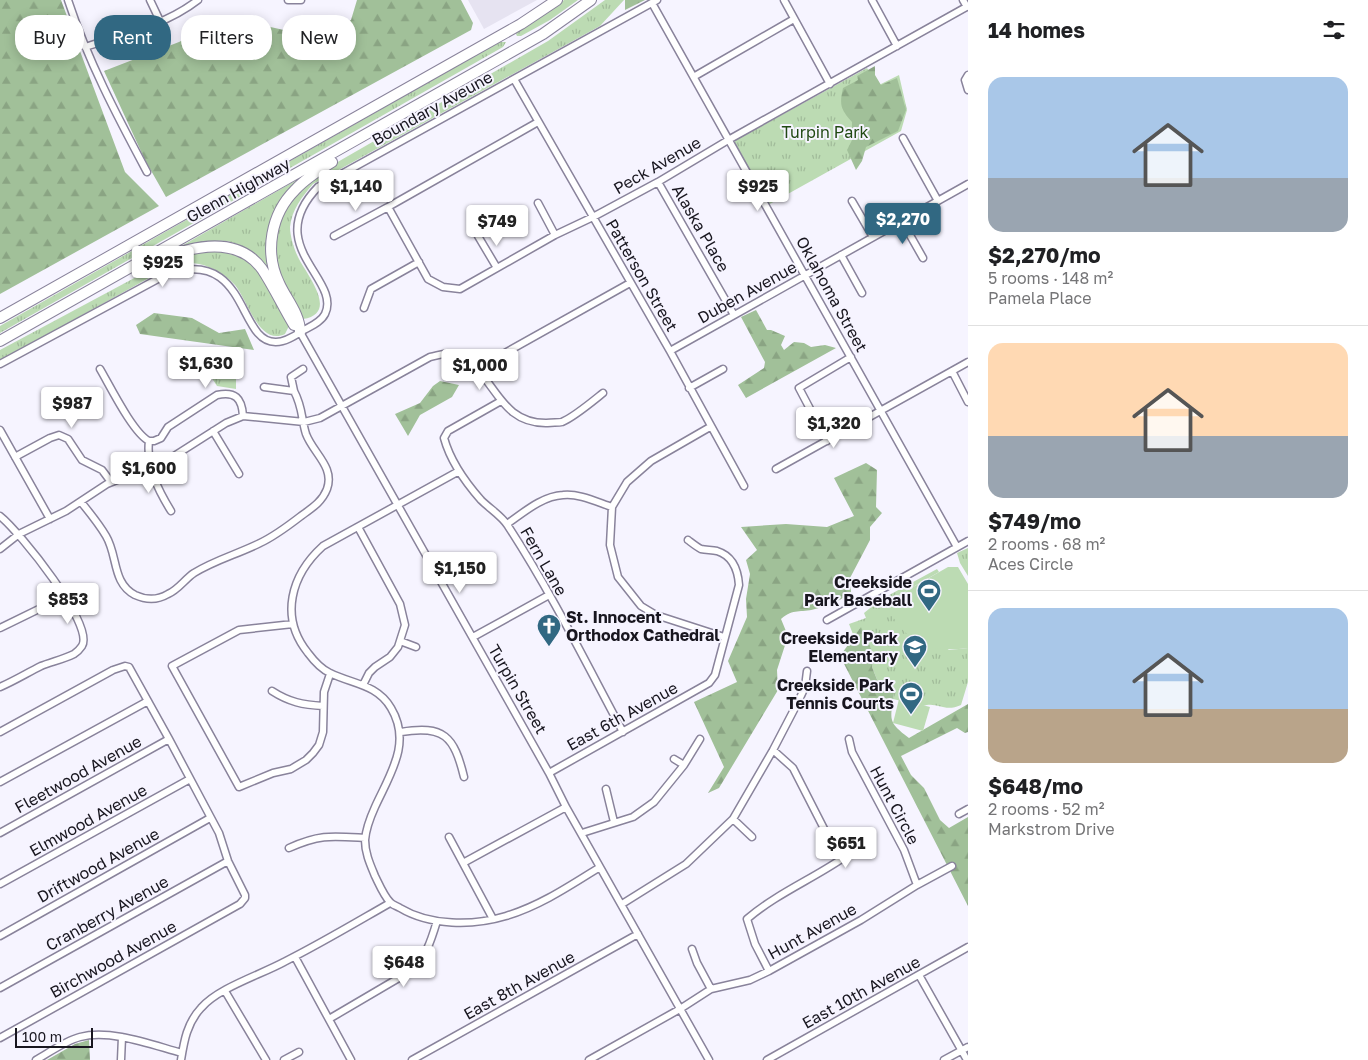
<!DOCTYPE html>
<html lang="en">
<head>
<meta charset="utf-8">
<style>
  body { margin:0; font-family:"Golos Text",sans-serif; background:#f6f6f6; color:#202124; height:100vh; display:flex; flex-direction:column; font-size:19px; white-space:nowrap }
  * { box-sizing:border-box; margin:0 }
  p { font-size:16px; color:#757577 }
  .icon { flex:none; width:28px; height:28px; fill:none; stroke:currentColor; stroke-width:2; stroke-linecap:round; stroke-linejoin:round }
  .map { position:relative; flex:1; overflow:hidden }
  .sheet { display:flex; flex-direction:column; background:#fff; width:400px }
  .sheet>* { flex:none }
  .hud { position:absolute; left:15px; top:15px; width:475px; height:45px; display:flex; gap:10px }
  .scale { position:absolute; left:15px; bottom:12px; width:78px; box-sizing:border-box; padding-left:5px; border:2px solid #18161f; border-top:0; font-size:14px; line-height:18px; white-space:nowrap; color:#18161f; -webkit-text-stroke:4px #f6f4ff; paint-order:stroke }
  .price { position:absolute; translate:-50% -42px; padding:0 11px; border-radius:5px; background:#fff; color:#222; font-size:16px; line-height:32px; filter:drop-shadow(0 1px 2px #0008) }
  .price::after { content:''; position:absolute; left:50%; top:30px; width:15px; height:11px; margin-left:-8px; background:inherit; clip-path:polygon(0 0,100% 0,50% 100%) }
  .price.active { background:#316882; color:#fff }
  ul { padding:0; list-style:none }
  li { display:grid; align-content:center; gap:10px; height:265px; padding:0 20px }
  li+li { border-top:1px solid #e0e0e0 }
  li span { display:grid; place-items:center; height:155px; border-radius:15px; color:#555 }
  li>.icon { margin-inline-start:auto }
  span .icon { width:90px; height:90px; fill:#fffc; stroke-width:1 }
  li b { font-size:21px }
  h2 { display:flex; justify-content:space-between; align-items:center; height:60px; padding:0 20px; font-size:21px }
  .pill { padding:0 18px; border-radius:20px; background:#fff; box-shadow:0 2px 12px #0003; font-size:18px; line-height:45px }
  .pill.active { background:#316882; color:#fff }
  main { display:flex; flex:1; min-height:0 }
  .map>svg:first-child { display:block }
  .built { fill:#e6e3f1 }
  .grass { fill:url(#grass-tufts) }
  .forest { fill:url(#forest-firs) }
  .garden { fill:#bcdbb3 }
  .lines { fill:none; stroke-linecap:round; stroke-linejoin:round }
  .minor-casing { stroke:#89839b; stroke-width:9 }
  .highway-casing { stroke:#89839b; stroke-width:12 }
  .minor { stroke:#fff; stroke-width:6 }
  .highway { stroke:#fff; stroke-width:10 }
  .labels { text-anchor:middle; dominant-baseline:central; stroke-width:4; stroke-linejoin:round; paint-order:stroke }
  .street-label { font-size:16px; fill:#18161f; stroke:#f6f4ff }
  .park-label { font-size:16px; fill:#204912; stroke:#f6f4ff }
  .poi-label { font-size:16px; font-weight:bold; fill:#18161f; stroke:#f6f4ff; text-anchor:end }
</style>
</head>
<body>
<main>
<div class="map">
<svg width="968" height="1060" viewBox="0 0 968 1060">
  <defs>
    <pattern id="grass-tufts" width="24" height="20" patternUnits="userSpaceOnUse" patternTransform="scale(1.25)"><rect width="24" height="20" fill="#bcdbb3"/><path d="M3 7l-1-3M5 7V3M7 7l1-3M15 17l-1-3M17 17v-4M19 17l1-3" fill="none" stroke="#a1bb9a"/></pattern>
    <pattern id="forest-firs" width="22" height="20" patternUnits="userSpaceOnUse" patternTransform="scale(1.25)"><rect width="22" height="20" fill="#a1c099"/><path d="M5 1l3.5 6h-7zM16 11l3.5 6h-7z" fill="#8aa483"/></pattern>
  </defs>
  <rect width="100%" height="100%" fill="#f6f4ff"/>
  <path class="built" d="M468 0H537L484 29Z"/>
  <path class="grass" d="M564 0H578L550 20 521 36H517L516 34 518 31 544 15Z
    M605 0H624L600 26 313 184C302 197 292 209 290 227 290 236 294 249 298 257 306 274 340 313 303 319L300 316C294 304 285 291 281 278 272 251 275 224 291 200 299 189 311 180 322 171L548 41Z
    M499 42H506L503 47 0 333V326Z
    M867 68 879 85 899 75 907 110 901 131 768 205 734 141Z
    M300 178 275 210 276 286C265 274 255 258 242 248 226 234 196 244 178 248Z
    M210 250C256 248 271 292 289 326L285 334C259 346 248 301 235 285 224 273 205 262 187 263 180 264 172 267 165 269L0 361V350L153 268 177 258Z
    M208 372 236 375V389L217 386Z
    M968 548V576L960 563 957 553Z
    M937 569 939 572 885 603 949 650 968 648V682L961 705C944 713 937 701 923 706L893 699 894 693 880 687 872 667 874 655 866 639 856 642 849 624 866 618 864 613 880 600Z"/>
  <path class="forest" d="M0 0H61L125 172 159 206 0 294Z
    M357 0H461L473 23 471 30 166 197 145 160 104 71 179 42 226 17 319 38 351 20Z
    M625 0H645L625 10Z
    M875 66V75L881 85 897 78 906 110 898 131 866 147 862 161 856 170 847 150 852 140V122C841 109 839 106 843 88L858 80 857 76Z
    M756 310 767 330H771L785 336 781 345 784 350 794 342 804 343 811 347 825 345 836 348 746 398 738 385 764 368 765 362 741 317Z
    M154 313 192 318 219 333 245 329 254 350 140 334 136 325Z
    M440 381 459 385 452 397 420 415 408 436 395 414 420 403 433 386Z
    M866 463 877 470 876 507 882 513 870 527V540L850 578 851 592C841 601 828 606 815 609 800 613 794 608 781 619L788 636 777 670 778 690 719 788 708 793 724 767 694 702 737 682 728 661 747 617 746 599 750 574 746 560 757 550 741 527 786 524 827 527 854 516 834 478Z
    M861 627 874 655 872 667 880 687 894 693C891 719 886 721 909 738L968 704V732L965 733 957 728 901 756 911 775 924 788 940 820 949 828 968 817V906L840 656Z
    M89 1040 90 1060H47L75 1044Z"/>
  <path class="garden" d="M948 567H958L968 584V648C925 654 904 640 885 603Z
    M899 699 930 707 923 731 893 723Z"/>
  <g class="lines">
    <defs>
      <path id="minor" d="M68 0C88 61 117 116 147 172
        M150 0 160 21
        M288 0H301
        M784 0 830 84
        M872 0 897 46
        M963 0 967 7
        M652 3 957 547
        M85 47C123 35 166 25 198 0
        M968 75 965 80 968 90
        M695 76 794 19
        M514 79 670 351 744 486
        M903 138 938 201
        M658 182 734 315
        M852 201 873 237
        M538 203 555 235
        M388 207 428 279 443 287 460 289 555 235 593 217 658 182 730 139 968 6
        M902 221 923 258
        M334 236 388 207 538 122
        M478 236 497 268
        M841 255 862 293
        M364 308 371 289 419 262
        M300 332 549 773 566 807 709 1060
        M670 351 968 184
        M0 364 167 274C249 247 237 343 276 342 286 342 296 335 304 330 311 326 321 322 325 314 342 279 261 246 318 187L657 0
        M478 368 630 283
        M100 369C110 386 133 433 149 441 146 466 158 490 171 511
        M952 371 968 402
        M689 388 723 369
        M294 391 291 377 303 369
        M501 401 448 431 444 438C450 460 466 483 481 500 490 509 502 516 508 526 551 592 586 663 623 732
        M710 427 651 461 627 482 612 507 610 545 618 577 641 606 656 615 724 637
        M0 430 50 519
        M213 431 239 474
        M149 441H154L161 438 168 427 217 395C235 391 242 398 243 416
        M827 441 799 388 851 357
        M15 457 50 438 59 435 68 439 82 460 102 470 111 482
        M776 469 968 362
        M459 471 323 546C291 575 279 617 308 653 314 661 321 669 330 673 352 684 377 684 391 708 412 743 390 774 375 807 370 818 366 828 365 840 365 853 370 864 375 876 379 884 384 896 390 902 392 905 397 906 400 908 430 926 473 926 506 916 540 906 571 885 600 867
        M81 502C90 513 99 524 106 536 118 556 112 583 135 595 146 600 158 600 168 594 178 590 185 579 194 573 215 560 238 554 260 543 275 536 288 526 301 516 312 508 322 502 327 489 335 467 313 453 306 434 301 418 303 408 294 391L264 387
        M0 516C19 531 95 625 82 646 80 649 77 652 74 654 64 659 51 662 41 666 27 673 14 681 0 687
        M507 524C523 513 542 496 563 495 578 493 597 502 612 507
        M358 527 400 604 405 625 398 647 390 657 375 667 369 673 363 685
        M0 549 19 534 66 511 107 484 171 458 226 423 243 416 304 422 320 418 430 357C437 356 446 352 453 354 495 366 494 424 547 423 552 422 558 423 562 422 574 417 593 401 603 393
        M827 620 968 541
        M293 624 239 630 172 666 239 787 273 773 291 769 306 760 313 753 319 745 323 732 324 692 330 674
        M0 628 41 608 63 594
        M473 637 549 595
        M400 641 416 647
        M272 691C289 702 303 705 323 706
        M0 732 113 670 125 666 129 667 169 739 219 833 228 861 245 895V898L240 904 0 1038
        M401 732C444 725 454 736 464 777
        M849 739 852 752 904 850 917 885
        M674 759 684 765
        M549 773 709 683 715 675 739 585C738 570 733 556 717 551 712 550 706 550 701 549 697 547 692 543 688 540
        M0 782 148 701
        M606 789 614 822
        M959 814 968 809
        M733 819 752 837
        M0 833 169 739
        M582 833 633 817 654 802 684 765 700 739
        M449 837 493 919
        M289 848C320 834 332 836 365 838
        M463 863 566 807
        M0 884 190 779
        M622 904 686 864 733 819 773 750 798 702 805 687 807 671
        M0 936 210 818
        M692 949 697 963 711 989
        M295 957 351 1060
        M769 971 755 944 747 919C775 895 810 880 840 860L793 768 773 750
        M919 975 967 1060
        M0 988 228 861
        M225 991 266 1060
        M329 1019 409 972C426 958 431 941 437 921
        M36 1060C50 1052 65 1041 80 1037 111 1029 152 1045 182 1053
        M121 1060 122 1037
        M181 1060C184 1041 187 1023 201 1008 218 988 260 975 284 962 320 944 355 923 390 903
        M284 1060 299 1052
        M412 1060 638 934
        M589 1060 680 1009 711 989 750 980 769 971 861 920 917 885 952 866
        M767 1060 968 947
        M944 1060 968 1047"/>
      <path id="highway" d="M149 264C184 248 235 232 262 269 274 287 283 307 294 325
        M0 318 450 64 521 24 557 0
        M300 332C300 314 286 299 279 283 264 252 271 214 295 190 305 179 319 170 332 162
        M0 341 543 34 591 0"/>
    </defs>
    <use href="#minor" class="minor-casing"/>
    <use href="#highway" class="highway-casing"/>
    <use href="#minor" class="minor"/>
    <use href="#highway" class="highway"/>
  </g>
  <defs>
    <symbol id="stadium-pin" viewBox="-11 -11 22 30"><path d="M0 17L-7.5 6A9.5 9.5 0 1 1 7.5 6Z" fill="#316882" stroke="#f6f4ff"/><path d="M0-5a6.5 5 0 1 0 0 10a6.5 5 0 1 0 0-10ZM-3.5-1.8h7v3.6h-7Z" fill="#fff"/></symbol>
    <symbol id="church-pin" viewBox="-11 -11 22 30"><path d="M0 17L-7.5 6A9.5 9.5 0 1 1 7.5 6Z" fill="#316882" stroke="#f6f4ff"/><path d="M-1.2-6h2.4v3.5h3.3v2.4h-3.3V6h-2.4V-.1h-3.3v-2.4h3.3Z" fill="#fff"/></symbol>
    <symbol id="school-pin" viewBox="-11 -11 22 30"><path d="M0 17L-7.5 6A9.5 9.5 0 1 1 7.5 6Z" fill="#316882" stroke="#f6f4ff"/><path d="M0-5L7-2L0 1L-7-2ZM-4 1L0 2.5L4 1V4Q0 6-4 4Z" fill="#fff"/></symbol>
  </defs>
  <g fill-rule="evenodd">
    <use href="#stadium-pin" x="915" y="577" width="28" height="38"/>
    <use href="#church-pin" x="535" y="612" width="28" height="38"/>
    <use href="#school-pin" x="901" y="633" width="28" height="38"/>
    <use href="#stadium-pin" x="897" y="680" width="28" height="38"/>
  </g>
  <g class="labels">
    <g class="street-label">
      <text transform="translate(432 108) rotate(-29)">Boundary Aveune</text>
      <text transform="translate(657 165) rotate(-30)">Peck Avenue</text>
      <text transform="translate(238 190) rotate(-29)">Glenn Highway</text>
      <text transform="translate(701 228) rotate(60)">Alaska Place</text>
      <text transform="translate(642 275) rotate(60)">Patterson Street</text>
      <text transform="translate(747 292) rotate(-29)">Duben Avenue</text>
      <text transform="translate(832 294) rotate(61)">Oklahoma Street</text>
      <text transform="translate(544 561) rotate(60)">Fern Lane</text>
      <text transform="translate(518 689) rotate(60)">Turpin Street</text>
      <text transform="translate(622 716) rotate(-29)">East 6th Avenue</text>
      <text transform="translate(78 774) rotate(-29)">Fleetwood Avenue</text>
      <text transform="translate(895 805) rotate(62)">Hunt Circle</text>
      <text transform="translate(88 820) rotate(-29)">Elmwood Avenue</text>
      <text transform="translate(98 865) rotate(-29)">Driftwood Avenue</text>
      <text transform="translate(107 913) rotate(-29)">Cranberry Avenue</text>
      <text transform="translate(812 931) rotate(-29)">Hunt Avenue</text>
      <text transform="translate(113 959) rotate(-29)">Birchwood Avenue</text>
      <text transform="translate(519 985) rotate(-29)">East 8th Avenue</text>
      <text transform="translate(861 992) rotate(-29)">East 10th Avenue</text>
    </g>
    <g class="park-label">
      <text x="825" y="132">Turpin Park</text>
    </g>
    <g class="poi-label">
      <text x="912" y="582">Creekside<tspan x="912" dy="18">Park Baseball</tspan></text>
      <text x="566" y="617" text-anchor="start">St. Innocent<tspan x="566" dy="18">Orthodox Cathedral</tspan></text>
      <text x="898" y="638">Creekside Park<tspan x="898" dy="18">Elementary</tspan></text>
      <text x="894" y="685">Creekside Park<tspan x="894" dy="18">Tennis Courts</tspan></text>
    </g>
  </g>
</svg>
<div class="scale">100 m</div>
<b class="price" style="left:356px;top:212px">$1,140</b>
<b class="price" style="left:758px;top:212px">$925</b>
<b class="price active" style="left:903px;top:245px">$2,270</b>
<b class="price" style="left:497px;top:247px">$749</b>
<b class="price" style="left:163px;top:288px">$925</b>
<b class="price" style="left:206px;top:389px">$1,630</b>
<b class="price" style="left:480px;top:391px">$1,000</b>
<b class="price" style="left:72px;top:429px">$987</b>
<b class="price" style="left:834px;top:449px">$1,320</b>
<b class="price" style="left:149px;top:494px">$1,600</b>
<b class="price" style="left:460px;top:594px">$1,150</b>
<b class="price" style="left:68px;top:625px">$853</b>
<b class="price" style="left:846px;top:869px">$651</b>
<b class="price" style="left:404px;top:988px">$648</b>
<div class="hud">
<a class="pill">Buy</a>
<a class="pill active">Rent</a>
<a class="pill">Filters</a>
<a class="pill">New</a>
</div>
</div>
<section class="sheet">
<h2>14 homes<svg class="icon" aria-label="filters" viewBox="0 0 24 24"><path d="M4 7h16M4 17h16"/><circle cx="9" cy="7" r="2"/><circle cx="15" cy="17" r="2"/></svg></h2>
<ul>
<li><span style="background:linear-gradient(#a9c7e8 65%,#9aa5b1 0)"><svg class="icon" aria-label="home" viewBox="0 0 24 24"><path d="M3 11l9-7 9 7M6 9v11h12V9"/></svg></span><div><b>$2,270/mo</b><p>5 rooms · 148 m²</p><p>Pamela Place</p></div></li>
<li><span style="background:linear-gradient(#ffd9b3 60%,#9aa5b1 0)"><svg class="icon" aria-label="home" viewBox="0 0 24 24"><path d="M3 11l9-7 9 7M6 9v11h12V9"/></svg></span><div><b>$749/mo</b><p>2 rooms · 68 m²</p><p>Aces Circle</p></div></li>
<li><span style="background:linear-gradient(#a9c7e8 65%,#b9a48a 0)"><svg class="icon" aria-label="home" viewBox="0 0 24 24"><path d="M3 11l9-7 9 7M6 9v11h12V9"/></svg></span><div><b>$648/mo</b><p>2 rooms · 52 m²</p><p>Markstrom Drive</p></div></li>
</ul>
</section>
</main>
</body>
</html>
